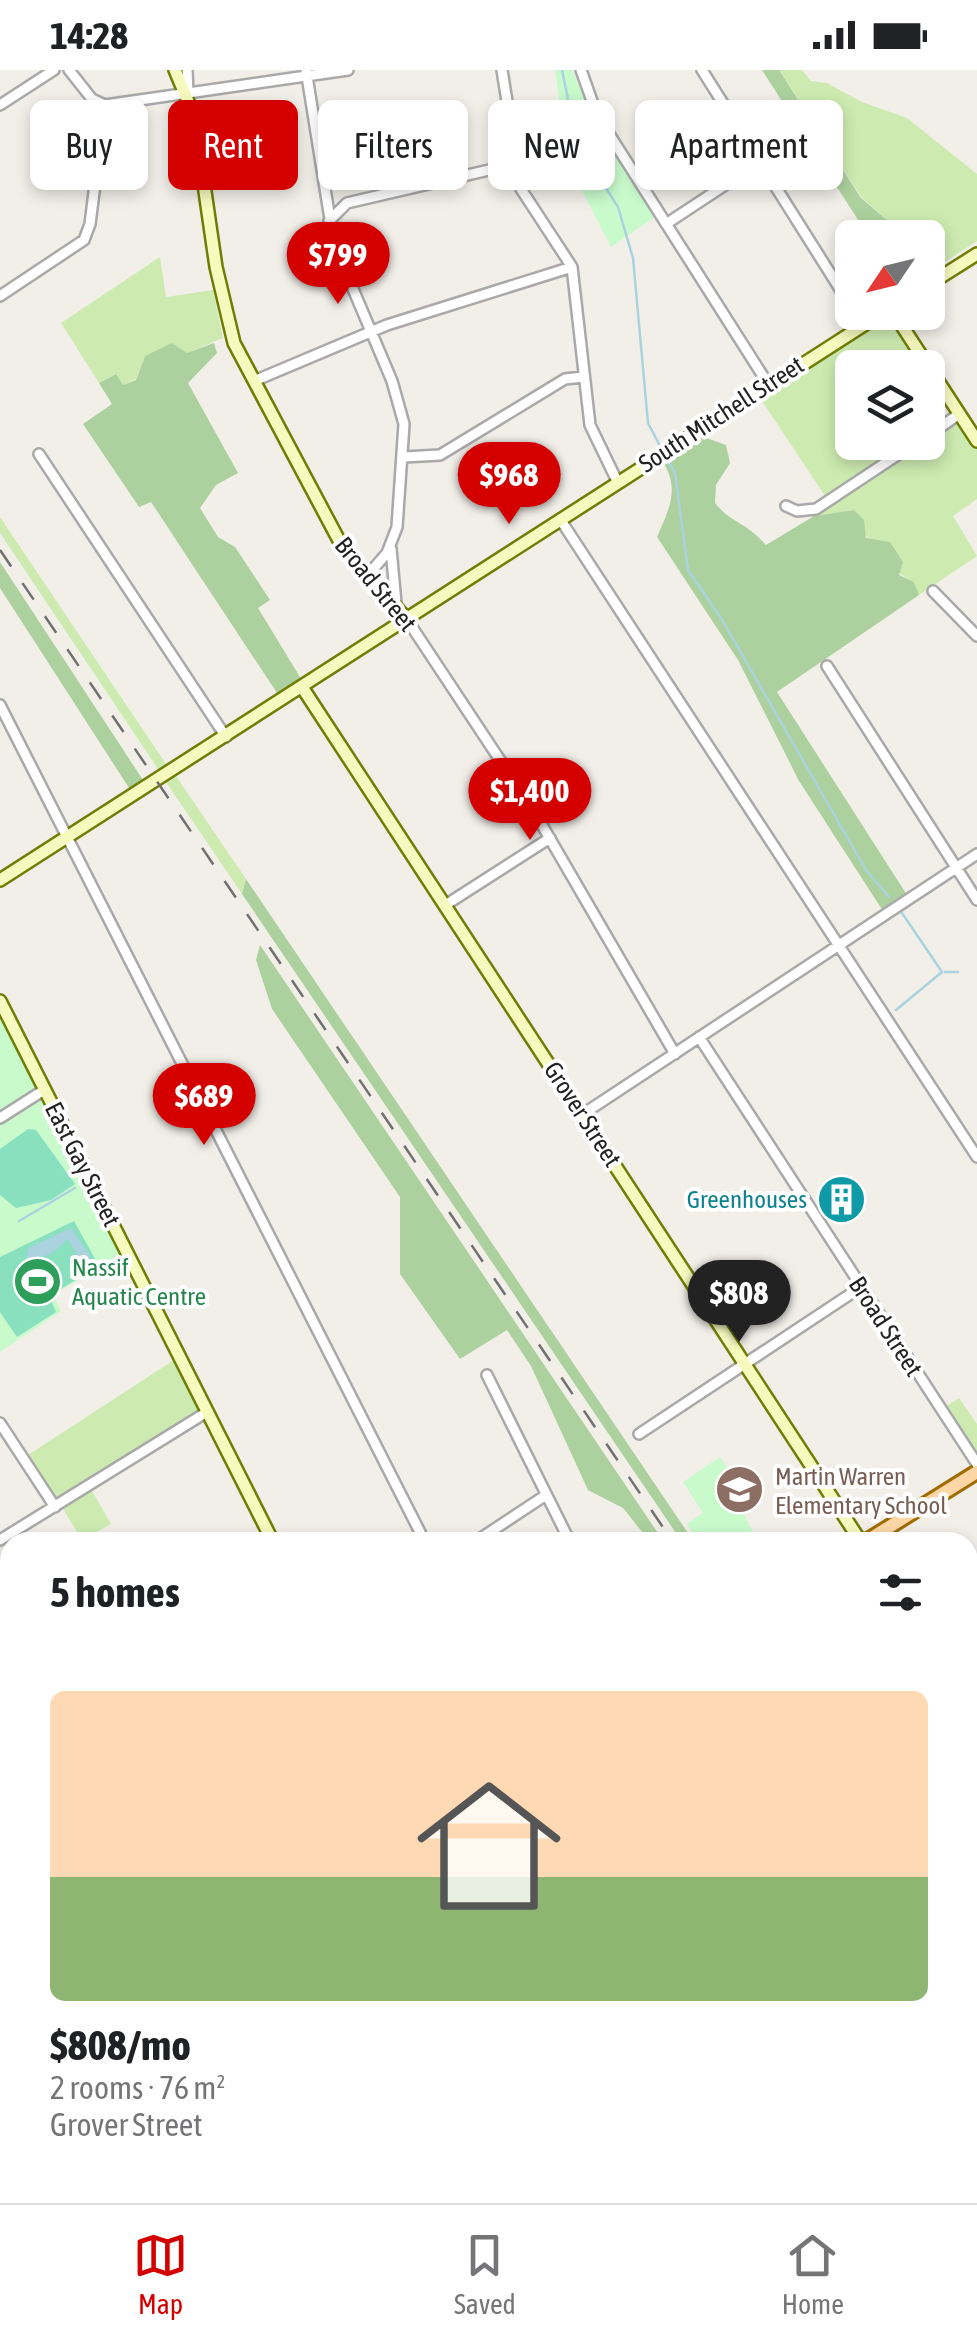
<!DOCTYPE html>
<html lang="en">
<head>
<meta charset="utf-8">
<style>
  body { margin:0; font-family:"Asap Condensed",sans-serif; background:#f6f6f6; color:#202124; height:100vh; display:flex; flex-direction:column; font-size:38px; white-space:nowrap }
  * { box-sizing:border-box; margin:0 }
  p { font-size:32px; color:#757577 }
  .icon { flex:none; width:55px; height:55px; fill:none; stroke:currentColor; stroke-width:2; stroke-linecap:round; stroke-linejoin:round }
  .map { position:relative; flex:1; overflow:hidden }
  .sheet { position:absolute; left:0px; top:1462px; width:978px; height:672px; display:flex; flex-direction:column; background:#fff; border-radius:30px 30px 0 0; box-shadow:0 5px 15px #0003 }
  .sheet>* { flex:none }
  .top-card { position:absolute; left:30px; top:30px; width:918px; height:90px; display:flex; gap:20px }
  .needle { width:65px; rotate:235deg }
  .buttons { position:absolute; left:835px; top:150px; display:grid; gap:20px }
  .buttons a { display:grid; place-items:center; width:110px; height:110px; border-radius:15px; background:#fff; box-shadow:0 5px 15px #0003; font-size:50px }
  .price { position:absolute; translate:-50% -85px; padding:0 22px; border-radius:35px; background:#d40000; color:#fff; font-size:32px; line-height:65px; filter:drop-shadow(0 2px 5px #0008) }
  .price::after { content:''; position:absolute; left:50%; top:60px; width:30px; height:22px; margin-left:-15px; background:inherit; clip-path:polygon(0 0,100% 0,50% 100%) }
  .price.on { background:#222; color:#fff }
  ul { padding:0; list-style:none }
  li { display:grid; align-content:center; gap:20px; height:530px; padding:0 50px }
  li+li { border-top:2px solid #e0e0e0 }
  li span { display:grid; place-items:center; height:310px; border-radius:15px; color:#555 }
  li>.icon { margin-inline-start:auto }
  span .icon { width:180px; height:180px; fill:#fffc; stroke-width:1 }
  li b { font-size:42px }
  h2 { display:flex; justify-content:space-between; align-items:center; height:120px; padding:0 50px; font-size:42px }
  .chip { padding:0 35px; border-radius:15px; background:#fff; box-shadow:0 5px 15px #0003; font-size:35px; line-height:90px }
  .chip.on { background:#d40000; color:#fff }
  .status { display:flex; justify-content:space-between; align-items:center; height:70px; padding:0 50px; background:#fff; direction:ltr }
  .status svg { height:28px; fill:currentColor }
  .menu { display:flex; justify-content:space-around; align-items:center; height:140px; border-top:2px solid #e0e0e0; background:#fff; font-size:28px; color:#757577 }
  .menu a { display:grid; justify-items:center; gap:5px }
  .menu .on { color:#d40000 }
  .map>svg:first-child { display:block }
  .grass { fill:#cdebb0 }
  .forest { fill:#add19e }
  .park { fill:#c8facc }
  .pitch { fill:#88e0be }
  .water { fill:#aad3df }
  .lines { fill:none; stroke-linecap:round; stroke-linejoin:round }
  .stream { stroke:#aad3df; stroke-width:2.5 }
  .street-casing { stroke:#a9a9a9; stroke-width:14 }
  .secondary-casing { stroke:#707d05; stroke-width:16 }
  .primary-casing { stroke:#a06b00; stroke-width:18 }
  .street { stroke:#fff; stroke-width:9 }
  .secondary { stroke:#f7fabf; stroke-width:11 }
  .primary { stroke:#fcd6a4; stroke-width:12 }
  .rail { stroke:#707070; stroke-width:2.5; stroke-dasharray:20 20; stroke-linecap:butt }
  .labels { text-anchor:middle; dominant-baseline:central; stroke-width:8; stroke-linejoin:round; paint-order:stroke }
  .street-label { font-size:25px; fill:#222; stroke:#fff }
  .culture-label { font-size:25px; fill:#0d838f; stroke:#fff; text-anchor:end }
  .leisure-label { font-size:25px; fill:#27864d; stroke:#fff; text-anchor:start }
  .education-label { font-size:25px; fill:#785e54; stroke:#fff; text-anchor:start }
</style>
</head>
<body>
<div class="status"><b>14:28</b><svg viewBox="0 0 49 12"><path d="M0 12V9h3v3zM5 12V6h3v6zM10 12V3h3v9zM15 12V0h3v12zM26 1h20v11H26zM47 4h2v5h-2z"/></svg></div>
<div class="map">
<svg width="977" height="2133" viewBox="0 0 977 2133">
  <rect width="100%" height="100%" fill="#f2efe9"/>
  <path class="grass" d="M779 0H802L811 11 827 13 862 32 907 48 977 104V171L939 196 928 186V168L907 167 862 128Z
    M160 187 166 227 213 220 223 268 187 283 145 286 136 309 123 315 115 304 99 313 61 253Z
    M886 249 895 252 912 277 880 297 852 298V372L905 373 906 378 827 429 760 328Z
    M955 354 962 355 977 378V429L953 446 977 486 919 525 914 512C884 497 866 470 854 440L814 446Z
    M0 447 168 697 160 702 0 463Z
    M176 706 246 809 242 824 166 712Z
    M174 1290 198 1340 60 1428 53 1424 28 1385Z
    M959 1328 977 1354V1386L945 1337Z
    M91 1419 111 1454 82 1470 62 1437Z"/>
  <path class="forest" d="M762 0H779L861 128 907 167H869Z
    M172 273 187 283 214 273 217 283 188 313 238 403 216 415 200 438 218 467 235 477 270 530 258 538 303 612 279 626 151 432 139 437 83 354 112 334 99 313 116 304 123 315 136 310 145 286Z
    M701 366 726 375 730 393 716 415 715 433C731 453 746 452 766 475L814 446 854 440 864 450 866 468 890 472 903 492 899 505 914 512 919 525 777 622 907 825 883 841 799 711 738 590 657 467C670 437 680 419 662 390Z
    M0 492 145 713 131 721 0 518Z
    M246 809 694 1472H682L242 824Z
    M260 875 664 1472H650L623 1438 588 1420 531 1296 507 1260 460 1289 400 1204V1127L272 939 256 890Z"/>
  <path class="park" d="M555 0H572L590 43 656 146 611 177 569 95Z
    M0 931 121 1184 53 1225 61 1241 0 1282Z
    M720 1387 745 1425 737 1431 758 1472H699L687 1454 703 1443 683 1412Z"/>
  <path class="pitch" d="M28 1059 36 1060 75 1114 51 1130 16 1138 0 1125V1079Z
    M74 1151 99 1196 49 1226 56 1242 17 1267 0 1242V1187Z"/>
  <path class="water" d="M71 1158 90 1185 89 1192H81L68 1169 51 1184 26 1191 28 1178Z"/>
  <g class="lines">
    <path class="stream" d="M562 0 571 44 595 101 618 137 633 188 648 353 660 376
      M668 391 675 403 688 500 721 548 866 800 889 827
      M945 902H958
      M896 940 942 902 902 843
      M19 1151 75 1118"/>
    <defs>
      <path id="street" d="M187 0 188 24
        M306 0 334 174 392 311 404 354 397 457 387 483 367 506
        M502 0 521 119 572 197 590 355 617 411
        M581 0 597 45 768 314
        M702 0 852 238
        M0 35 54 0
        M105 35 348 0
        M329 151 347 133 515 94
        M666 154 760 92
        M0 226 84 170 90 154 105 35 92 29 69 0
        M254 311 387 255 572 197
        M928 366 959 344
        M39 384 226 667
        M404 387 440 385 565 309 583 307
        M786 436 797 441 816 439 917 372
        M560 449 977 1087
        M391 479 396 533
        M933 521 977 566
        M406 548 535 743 675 984
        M827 596 977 830
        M0 635 425 1472
        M447 834 550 768
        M699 967 977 1394
        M583 1044 977 784
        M0 1048 44 1020
        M487 1305 570 1472
        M0 1353 55 1437
        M639 1364 861 1217
        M0 1470 207 1342
        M475 1472 546 1425
        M968 1699 977 1692
        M0 1710 10 1702
        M968 1769 977 1781
        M968 1958 977 1973
        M0 2070 10 2085
        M37 2125 42 2133
        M199 2125 204 2133
        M809 2125 814 2133
        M907 2125 913 2133
        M288 2133 301 2125"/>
      <path id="secondary" d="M175 0 194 46 216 197 234 273 343 478 406 548
        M928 215 977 184
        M893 242 977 371
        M302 617 861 1472
        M0 810 884 242
        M0 931 273 1472
        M0 1604 10 1619
        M968 1636 977 1651
        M968 1994 977 1988
        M968 2032 977 2047
        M344 2125 349 2133
        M599 2125 603 2133
        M750 2133 762 2125"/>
      <path id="primary" d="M865 1472 977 1402
        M0 2024 10 2017"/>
    </defs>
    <use href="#street" class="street-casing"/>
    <use href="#secondary" class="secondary-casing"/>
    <use href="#primary" class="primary-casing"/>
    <use href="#street" class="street"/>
    <use href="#secondary" class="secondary"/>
    <use href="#primary" class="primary"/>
    <path class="rail" d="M0 480 673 1472
      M968 1911 977 1925"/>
  </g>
  <defs>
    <symbol id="building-disc" viewBox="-11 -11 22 22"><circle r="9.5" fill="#0f9aa8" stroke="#fff"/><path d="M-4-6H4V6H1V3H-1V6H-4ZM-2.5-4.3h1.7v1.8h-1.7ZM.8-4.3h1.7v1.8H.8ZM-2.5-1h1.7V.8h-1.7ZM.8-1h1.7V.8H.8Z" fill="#fff"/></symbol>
    <symbol id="stadium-disc" viewBox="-11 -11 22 22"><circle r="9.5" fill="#2e9e5b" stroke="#fff"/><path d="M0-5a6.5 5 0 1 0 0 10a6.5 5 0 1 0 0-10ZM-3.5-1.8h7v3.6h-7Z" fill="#fff"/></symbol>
    <symbol id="school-disc" viewBox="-11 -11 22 22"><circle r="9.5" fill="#8d6e63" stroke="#fff"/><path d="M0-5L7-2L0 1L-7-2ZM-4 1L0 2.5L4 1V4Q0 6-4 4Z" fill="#fff"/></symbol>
  </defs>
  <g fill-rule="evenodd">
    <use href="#building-disc" x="814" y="1102" width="55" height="55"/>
    <use href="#stadium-disc" x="10" y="1184" width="55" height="55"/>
    <use href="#school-disc" x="712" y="1392" width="55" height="55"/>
  </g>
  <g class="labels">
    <g class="street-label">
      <text transform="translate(721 344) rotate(-33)">South Mitchell Street</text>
      <text transform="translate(376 514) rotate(51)">Broad Street</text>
      <text transform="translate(583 1044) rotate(57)">Grover Street</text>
      <text transform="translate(83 1094) rotate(63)">East Gay Street</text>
      <text transform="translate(886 1256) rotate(57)">Broad Street</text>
    </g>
    <g class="culture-label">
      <text x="807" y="1129">Greenhouses</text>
    </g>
    <g class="leisure-label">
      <text x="72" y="1197">Nassif<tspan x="72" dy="29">Aquatic Centre</tspan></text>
    </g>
    <g class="education-label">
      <text x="775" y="1406">Martin Warren<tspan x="775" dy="29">Elementary School</tspan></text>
    </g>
  </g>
</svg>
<div class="buttons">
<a><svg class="needle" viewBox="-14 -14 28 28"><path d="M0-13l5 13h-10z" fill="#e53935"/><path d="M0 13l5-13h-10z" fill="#757577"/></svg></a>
<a><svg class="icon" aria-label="layers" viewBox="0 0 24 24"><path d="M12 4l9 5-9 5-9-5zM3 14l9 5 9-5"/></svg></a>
</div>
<b class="price" style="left:338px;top:237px">$799</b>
<b class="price" style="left:509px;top:457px">$968</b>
<b class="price" style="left:530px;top:773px">$1,400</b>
<b class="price" style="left:204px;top:1078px">$689</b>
<b class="price on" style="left:739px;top:1275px">$808</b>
<div class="top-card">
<a class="chip">Buy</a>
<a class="chip on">Rent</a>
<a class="chip">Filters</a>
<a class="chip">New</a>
<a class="chip">Apartment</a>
</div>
<section class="sheet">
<h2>5 homes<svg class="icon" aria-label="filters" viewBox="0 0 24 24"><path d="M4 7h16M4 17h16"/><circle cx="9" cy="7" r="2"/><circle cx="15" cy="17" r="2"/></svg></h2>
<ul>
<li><span style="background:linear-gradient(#ffd9b3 60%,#8fb573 0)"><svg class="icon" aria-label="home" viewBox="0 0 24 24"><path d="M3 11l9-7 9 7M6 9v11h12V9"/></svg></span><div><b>$808/mo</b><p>2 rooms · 76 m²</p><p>Grover Street</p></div></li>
</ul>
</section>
</div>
<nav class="menu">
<a class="on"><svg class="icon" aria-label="map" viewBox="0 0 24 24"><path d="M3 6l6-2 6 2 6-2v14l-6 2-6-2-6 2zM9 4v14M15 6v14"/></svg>Map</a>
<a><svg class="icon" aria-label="saved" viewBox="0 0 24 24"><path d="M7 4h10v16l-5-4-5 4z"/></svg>Saved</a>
<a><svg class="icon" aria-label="home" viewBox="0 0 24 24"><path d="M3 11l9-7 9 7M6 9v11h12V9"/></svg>Home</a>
</nav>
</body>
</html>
